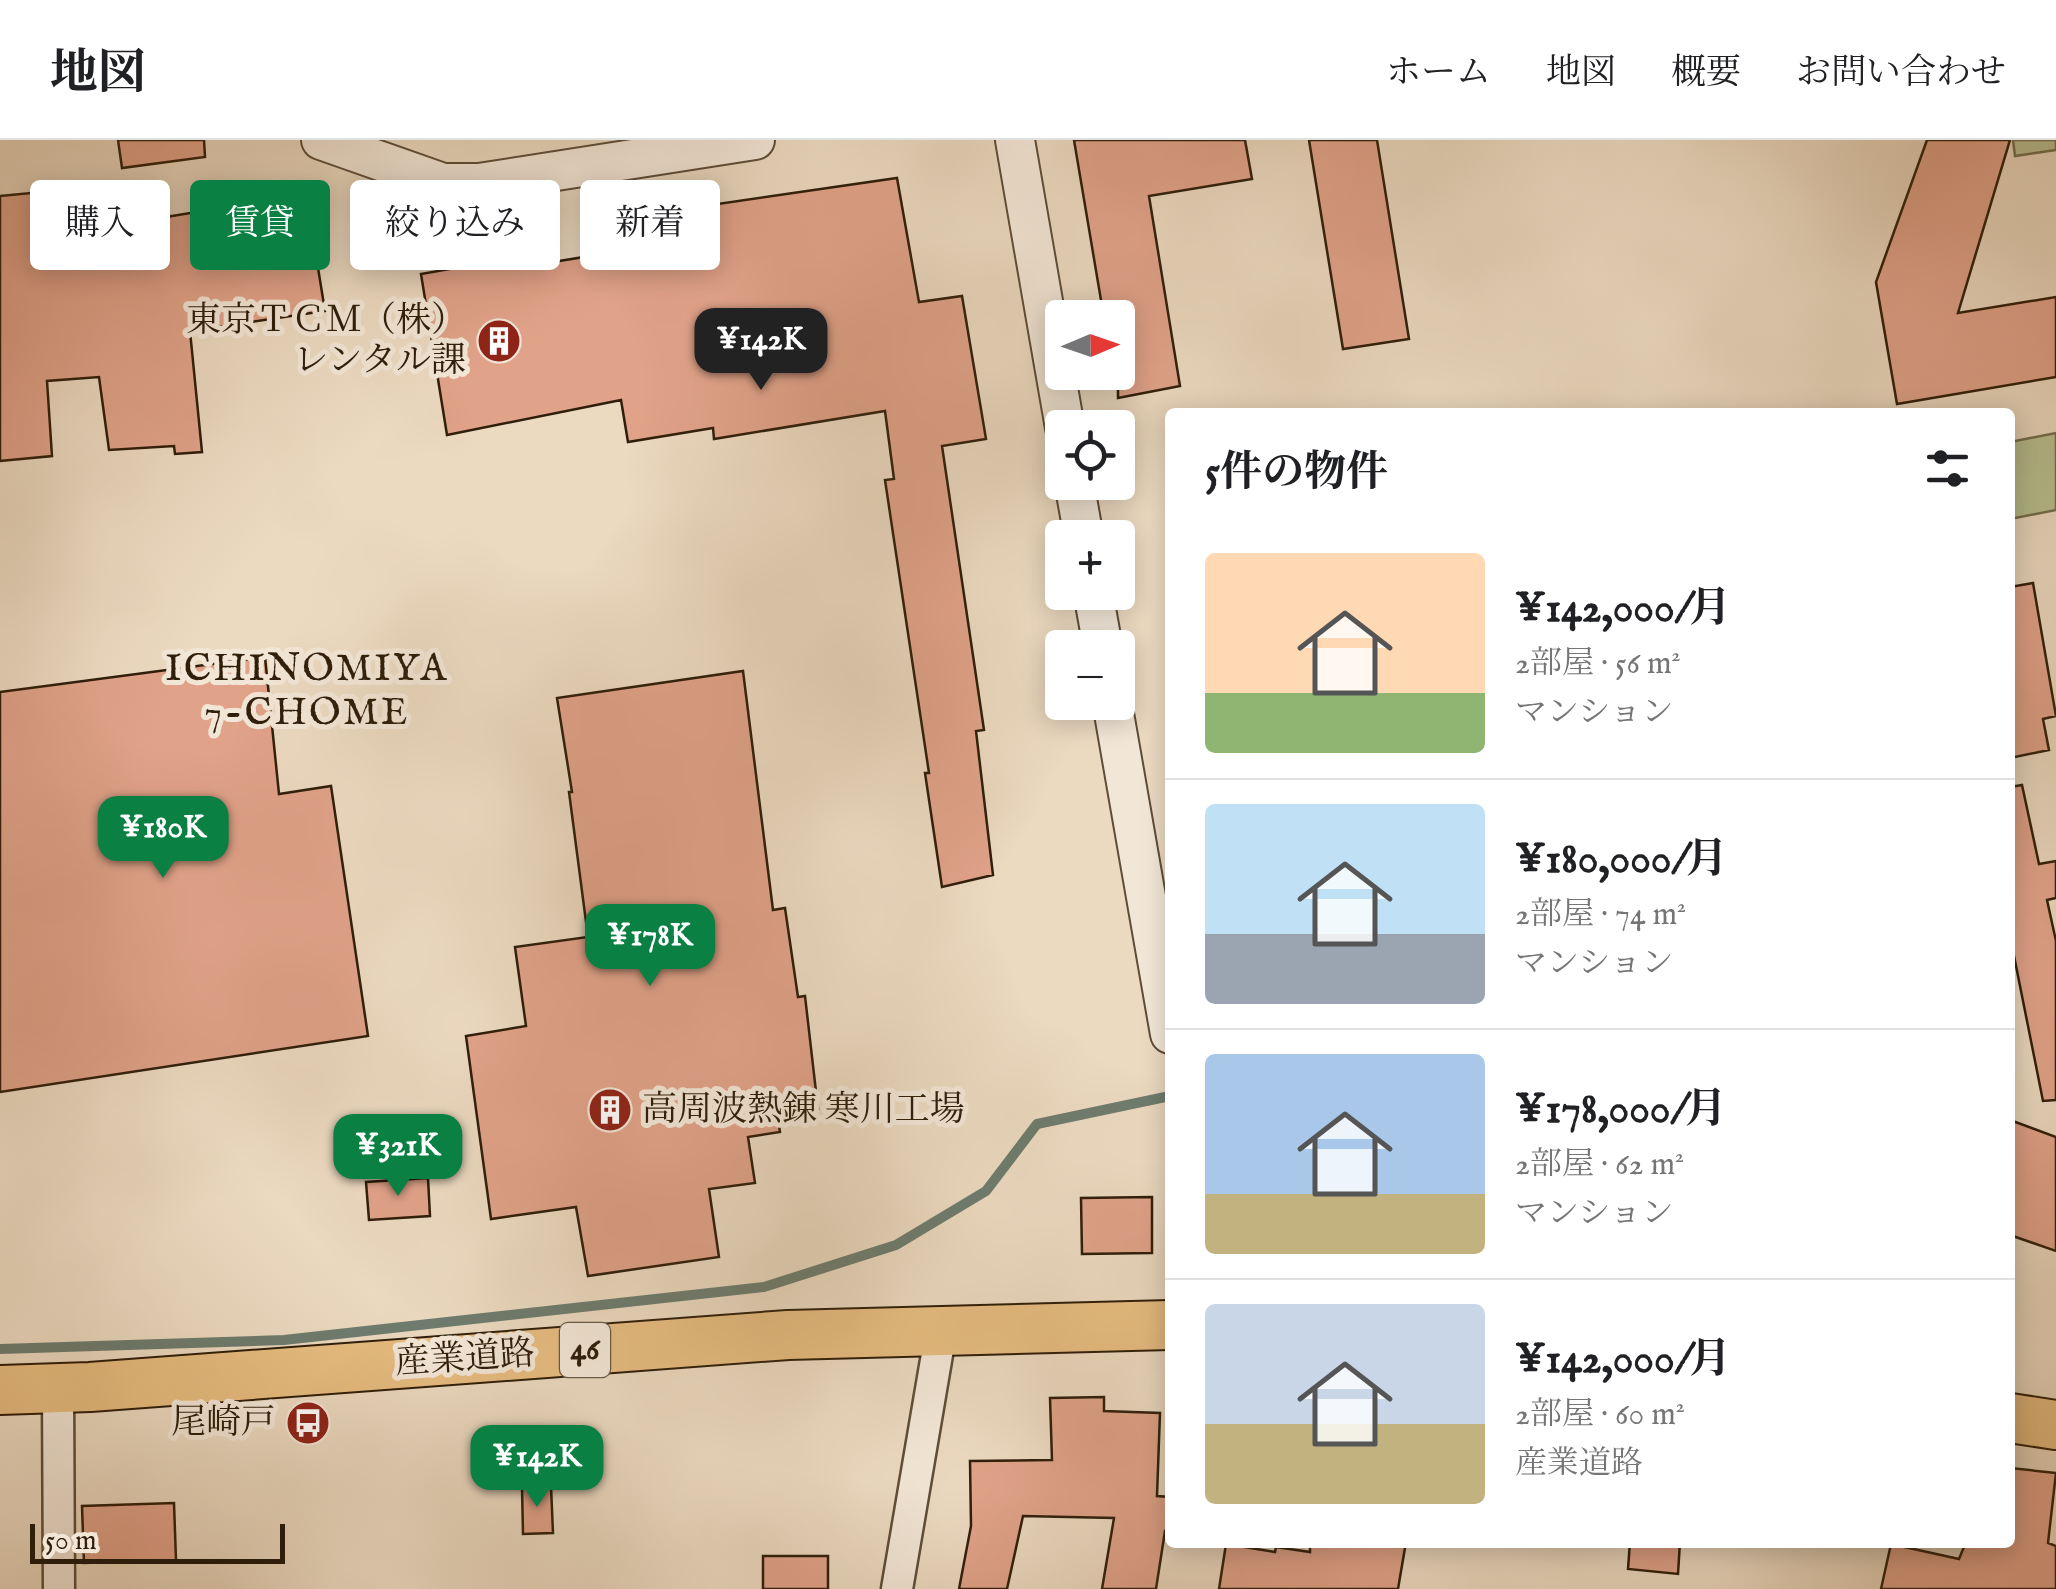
<!DOCTYPE html>
<html lang="ja">
<head>
<meta charset="utf-8">
<style>
  body { margin:0; font-family:"IM FELL English","Noto Serif JP",serif; background:#f2f2f2; color:#202124; height:100vh; display:flex; flex-direction:column; font-size:38px; white-space:nowrap }
  * { box-sizing:border-box; margin:0 }
  p { font-size:32px; color:#757577 }
  .icon { flex:none; width:55px; height:55px; fill:none; stroke:currentColor; stroke-width:2; stroke-linecap:round; stroke-linejoin:round }
  .map { position:relative; flex:1; overflow:hidden }
  .sheet { position:absolute; left:1165px; top:268px; width:850px; height:1140px; display:flex; flex-direction:column; background:#fff; border-radius:10px; box-shadow:0 5px 25px #0003 }
  .sheet>* { flex:none }
  .guide { position:absolute; left:30px; top:40px; width:950px; height:90px; display:flex; gap:20px }
  .needle { width:65px; rotate:88deg }
  .fabs { position:absolute; left:1045px; top:160px; display:grid; gap:20px }
  .fabs a { display:grid; place-items:center; width:90px; height:90px; border-radius:10px; background:#fff; box-shadow:0 5px 25px #0003; font-size:50px }
  .scale { position:absolute; left:30px; bottom:25px; width:255px; box-sizing:border-box; padding-left:10px; border:5px solid #2f1e0a; border-top:0; font-size:28px; line-height:35px; white-space:nowrap; color:#2f1e0a; -webkit-text-stroke:8px #f2e6d6; paint-order:stroke }
  .price { position:absolute; translate:-50% -85px; padding:0 22px; border-radius:20px; background:#0b8043; color:#fff; font-size:32px; line-height:65px; filter:drop-shadow(0 2px 5px #0008) }
  .price::after { content:''; position:absolute; left:50%; top:60px; width:30px; height:22px; margin-left:-15px; background:inherit; clip-path:polygon(0 0,100% 0,50% 100%) }
  .price.on { background:#222; color:#fff }
  ul { padding:0; list-style:none }
  li { display:flex; align-items:center; gap:30px; height:250px; padding:0 40px }
  li+li { border-top:2px solid #e0e0e0 }
  li span { display:grid; place-items:center; flex:none; width:280px; height:200px; border-radius:10px; color:#555 }
  li>.icon { margin-inline-start:auto }
  span .icon { width:120px; height:120px; fill:#fffc; stroke-width:1 }
  li b { font-size:42px }
  h2 { display:flex; justify-content:space-between; align-items:center; height:120px; padding:0 40px; font-size:42px }
  .chip { padding:0 35px; border-radius:10px; background:#fff; box-shadow:0 5px 25px #0003; font-size:35px; line-height:90px }
  .chip.on { background:#0b8043; color:#fff }
  header { display:flex; align-items:center; gap:60px; box-sizing:border-box; height:140px; padding:0 50px; background:#fff; border-bottom:2px solid #e0e0e0 }
  header strong { font-size:48px }
  nav { display:flex; gap:55px; margin-inline-start:auto; font-size:35px }
  .map>svg:first-child { display:block }
  .green { fill:#b8bf91; stroke:#746e4e; stroke-width:2.5 }
  .lines { fill:none; stroke-linecap:round; stroke-linejoin:round }
  .stream { stroke:#6e7c6e; stroke-width:10 }
  .building { fill:#e0a289; stroke:#2f1e0a; stroke-width:2.5 }
  .minor-casing { stroke:#5e4d38; stroke-width:35 }
  .tertiary-casing { stroke:#5e4d38; stroke-width:42 }
  .primary-casing { stroke:#2f1e0a; stroke-width:52 }
  .minor { stroke:#f2e6d6; stroke-width:30 }
  .tertiary { stroke:#f2e6d6; stroke-width:38 }
  .primary { stroke:#e6bc80; stroke-width:48 }
  .labels { text-anchor:middle; dominant-baseline:central; stroke-width:10; stroke-linejoin:round; paint-order:stroke }
  .shield { fill:#f2e6d6; stroke:#6a5a47; stroke-width:2.5 }
  .shield-label { font-size:32px; font-weight:bold; fill:#2f1e0a }
  .poi-label { font-size:35px; fill:#2f1e0a; stroke:#f2e6d6; text-anchor:end }
  .street-label { font-size:35px; fill:#2f1e0a; stroke:#f2e6d6 }
  .neighbourhood-label { font-size:38px; letter-spacing:2.5px; fill:#2f1e0a; stroke:#f2e6d6 }
</style>
</head>
<body>
<header>
<strong>地図</strong>
<nav><a>ホーム</a><a>地図</a><a>概要</a><a>お問い合わせ</a></nav>
</header>
<div class="map">
<svg width="2056" height="1449" viewBox="0 0 2056 1449">
  <rect width="100%" height="100%" fill="#ebd9c0"/>
  <filter id="stains"><feTurbulence type="fractalNoise" baseFrequency=".002" numOctaves="4"/><feColorMatrix values="0 0 0 0 .2 0 0 0 0 .09 0 0 0 0 .02 0 0 0 .5 -.17"/></filter>
  <radialGradient id="worn" r=".72"><stop offset=".6" stop-color="#630" stop-opacity="0"/><stop offset="1" stop-color="#630" stop-opacity=".3"/></radialGradient>
  <path class="green" d="M2013 0H2056V10L2015 16Z
    M2056 293V370L2010 379V302Z"/>
  <g class="lines">
    <path class="stream" d="M0 1209 284 1200 764 1147 896 1105 986 1051 1037 984 1170 956"/>
  </g>
  <path class="building" d="M118 0H204L205 17 122 28Z
    M1074 0H1245L1252 39 1149 56 1180 246 1118 258V178H1104Z
    M1309 0H1377L1409 199 1343 209Z
    M1927 0H2010L1958 173 2056 157V237L1897 264 1876 142Z
    M897 38 919 162 962 156 986 299 942 306 984 590 976 591 993 735 942 747 925 633H929L885 340 894 339 885 271 714 299 713 288 628 302 621 260 447 295 421 134 551 111 553 122 694 99 690 68Z
    M41 52 44 82 55 80 56 95 306 54 325 171 190 191 202 312 175 314 174 306 109 310 99 237 47 241 52 316 0 321V56Z
    M2033 443 2056 576 2043 579 2049 610 2010 618V447Z
    M265 517 279 654 331 646 368 896 0 952V552Z
    M743 531 773 770 785 768 798 857 805 856 818 969 777 973 780 992 748 997 755 1043 709 1049 719 1117 588 1136 576 1067 491 1079 466 896 526 886 515 807 588 797 569 652H572L557 558Z
    M2022 645 2039 724 2056 721V758L2047 760 2056 801V960L2043 961 2010 796V647Z
    M2010 980 2056 997V1111L2010 1095Z
    M428 1038 430 1076 369 1080 366 1042Z
    M1152 1057V1113L1082 1114 1081 1058Z
    M1104 1257V1271L1160 1273 1157 1356 1170 1357V1391H1165L1156 1449H1102L1114 1378 1023 1376 1007 1449H959L971 1386 970 1321 1052 1320 1050 1258Z
    M2010 1328 2056 1333 2048 1403 2056 1406V1449H1881L1891 1404 1959 1419 1966 1402H2010Z
    M551 1346 553 1393 523 1394 522 1347Z
    M174 1363 176 1420 84 1423 82 1366Z
    M1310 1402H1406L1398 1449H1219L1226 1404 1275 1412 1276 1407 1310 1412Z
    M1630 1402H1680L1678 1434 1628 1429Z
    M763 1416H828V1449H763Z"/>
  <g class="lines">
    <defs>
      <path id="minor" d="M58 1249 59 1449
        M897 1449 941 1191"/>
      <path id="tertiary" d="M321 0 443 43H479L755 0
        M1015 0 1065 288
        M1074 342 1084 398
        M1093 452 1103 508
        M1112 562 1170 894"/>
      <path id="primary" d="M0 1250 90 1247 788 1195 1170 1185
        M2010 1278 2056 1285"/>
    </defs>
    <use href="#minor" class="minor-casing"/>
    <use href="#tertiary" class="tertiary-casing"/>
    <use href="#primary" class="primary-casing"/>
    <use href="#minor" class="minor"/>
    <use href="#tertiary" class="tertiary"/>
    <use href="#primary" class="primary"/>
  </g>
  <defs>
    <symbol id="building-disc" viewBox="-11 -11 22 22"><circle r="9.5" fill="#8f2418" stroke="#f2e6d6"/><path d="M-4-6H4V6H1V3H-1V6H-4ZM-2.5-4.3h1.7v1.8h-1.7ZM.8-4.3h1.7v1.8H.8ZM-2.5-1h1.7V.8h-1.7ZM.8-1h1.7V.8H.8Z" fill="#fff"/></symbol>
    <symbol id="bus-disc" viewBox="-11 -11 22 22"><circle r="9.5" fill="#8f2418" stroke="#f2e6d6"/><path d="M-5-6H5V4H4V6H2V4H-2V6H-4V4H-5ZM-3.5-4V0h7V-4ZM-3.5 1.2v1.5H-2V1.2ZM2 1.2v1.5H3.5V1.2Z" fill="#fff"/></symbol>
  </defs>
  <g fill-rule="evenodd">
    <use href="#building-disc" x="474" y="176" width="50" height="50"/>
    <use href="#building-disc" x="585" y="945" width="50" height="50"/>
    <use href="#bus-disc" x="283" y="1258" width="50" height="50"/>
  </g>
  <g class="labels">
    <rect class="shield" x="560" y="1183" width="50" height="54" rx="8"/>
    <g class="shield-label">
      <text x="585" y="1210">46</text>
    </g>
    <g class="poi-label">
      <text x="466" y="181">東京ＴＣＭ（株）<tspan x="466" dy="40">レンタル課</tspan></text>
      <text x="642" y="970" text-anchor="start">高周波熱錬 寒川工場</text>
      <text x="276" y="1283">尾崎戸</text>
    </g>
    <g class="street-label">
      <text transform="translate(465 1219) rotate(-4)">産業道路</text>
    </g>
    <g class="neighbourhood-label">
      <text x="307" y="530">ICHINOMIYA<tspan x="307" dy="44">7-CHOME</tspan></text>
    </g>
  </g>
  <rect width="100%" height="100%" filter="url(#stains)"/>
  <rect width="100%" height="100%" fill="url(#worn)"/>
</svg>
<div class="fabs">
<a><svg class="needle" viewBox="-14 -14 28 28"><path d="M0-13l5 13h-10z" fill="#e53935"/><path d="M0 13l5-13h-10z" fill="#757577"/></svg></a>
<a><svg class="icon" aria-label="locate" viewBox="0 0 24 24"><circle cx="12" cy="12" r="6"/><path d="M12 2v4M12 18v4M2 12h4M18 12h4"/></svg></a>
<a>+</a>
<a>−</a>
</div>
<div class="scale">50 m</div>
<b class="price on" style="left:761px;top:253px">¥142K</b>
<b class="price" style="left:163px;top:741px">¥180K</b>
<b class="price" style="left:650px;top:849px">¥178K</b>
<b class="price" style="left:398px;top:1059px">¥321K</b>
<b class="price" style="left:537px;top:1370px">¥142K</b>
<div class="guide">
<a class="chip">購入</a>
<a class="chip on">賃貸</a>
<a class="chip">絞り込み</a>
<a class="chip">新着</a>
</div>
<section class="sheet">
<h2>5件の物件<svg class="icon" aria-label="filters" viewBox="0 0 24 24"><path d="M4 7h16M4 17h16"/><circle cx="9" cy="7" r="2"/><circle cx="15" cy="17" r="2"/></svg></h2>
<ul>
<li><span style="background:linear-gradient(#ffd9b3 70%,#8fb573 0)"><svg class="icon" aria-label="home" viewBox="0 0 24 24"><path d="M3 11l9-7 9 7M6 9v11h12V9"/></svg></span><div><b>¥142,000/月</b><p>2部屋 · 56 m²</p><p>マンション</p></div></li>
<li><span style="background:linear-gradient(#bfe0f5 65%,#9aa5b1 0)"><svg class="icon" aria-label="home" viewBox="0 0 24 24"><path d="M3 11l9-7 9 7M6 9v11h12V9"/></svg></span><div><b>¥180,000/月</b><p>2部屋 · 74 m²</p><p>マンション</p></div></li>
<li><span style="background:linear-gradient(#a9c7e8 70%,#c2b280 0)"><svg class="icon" aria-label="home" viewBox="0 0 24 24"><path d="M3 11l9-7 9 7M6 9v11h12V9"/></svg></span><div><b>¥178,000/月</b><p>2部屋 · 62 m²</p><p>マンション</p></div></li>
<li><span style="background:linear-gradient(#c9d6e8 60%,#c2b280 0)"><svg class="icon" aria-label="home" viewBox="0 0 24 24"><path d="M3 11l9-7 9 7M6 9v11h12V9"/></svg></span><div><b>¥142,000/月</b><p>2部屋 · 60 m²</p><p>産業道路</p></div></li>
</ul>
</section>
</div>
</body>
</html>
